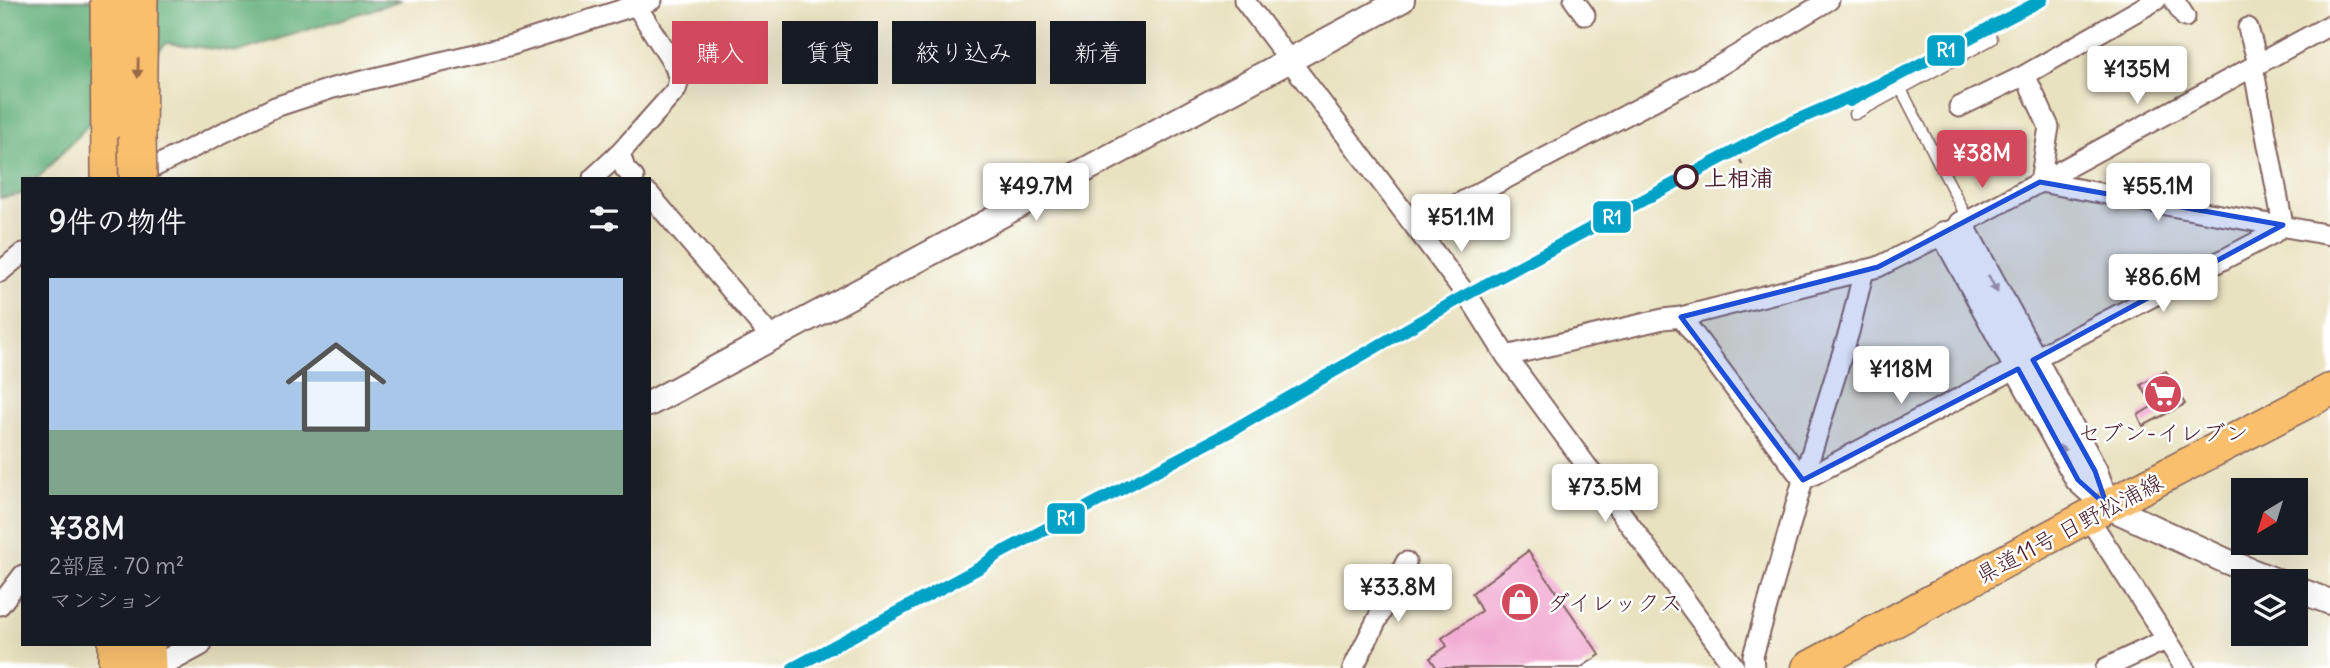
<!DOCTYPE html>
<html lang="ja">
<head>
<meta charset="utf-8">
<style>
  body { margin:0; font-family:Delius,"Klee One",sans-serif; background:#242831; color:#f1f3f6; height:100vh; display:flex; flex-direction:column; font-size:26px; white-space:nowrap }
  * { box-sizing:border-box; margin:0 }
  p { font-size:23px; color:#9ea1a6 }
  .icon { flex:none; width:38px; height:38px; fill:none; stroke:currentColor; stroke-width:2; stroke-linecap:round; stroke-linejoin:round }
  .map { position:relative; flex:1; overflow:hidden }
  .panel { position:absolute; left:21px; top:177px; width:630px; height:469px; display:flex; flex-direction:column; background:#171b24; border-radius:0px; box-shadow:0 7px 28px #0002 }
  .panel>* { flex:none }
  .guide { position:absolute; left:672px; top:21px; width:665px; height:63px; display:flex; gap:14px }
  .needle { width:46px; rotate:218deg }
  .controls { position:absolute; left:2231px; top:478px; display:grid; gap:14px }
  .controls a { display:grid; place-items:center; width:77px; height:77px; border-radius:0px; background:#171b24; box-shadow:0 7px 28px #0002; font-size:35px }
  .price { position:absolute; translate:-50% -60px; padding:0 16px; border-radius:7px; background:#fff; color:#222; font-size:23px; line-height:46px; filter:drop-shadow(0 2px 4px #0008) }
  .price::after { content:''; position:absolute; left:50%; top:42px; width:21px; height:16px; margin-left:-10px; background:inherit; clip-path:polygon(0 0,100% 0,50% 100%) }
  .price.selected { background:#d1495b; color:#fff }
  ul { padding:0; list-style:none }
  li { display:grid; align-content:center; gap:14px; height:371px; padding:0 28px }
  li+li { border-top:2px solid #363941 }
  li span { display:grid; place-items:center; height:217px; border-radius:0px; color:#555 }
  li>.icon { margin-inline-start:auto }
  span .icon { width:126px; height:126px; fill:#fffc; stroke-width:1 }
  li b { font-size:30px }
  h2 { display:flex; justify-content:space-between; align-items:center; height:84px; padding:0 28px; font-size:30px }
  .chip { padding:0 24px; border-radius:0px; background:#171b24; box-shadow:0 7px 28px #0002; font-size:24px; line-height:63px }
  .chip.selected { background:#d1495b; color:#fff }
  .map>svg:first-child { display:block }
  .forest { fill:#62af79; stroke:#566752; stroke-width:2 }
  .building { fill:#f0a2cd }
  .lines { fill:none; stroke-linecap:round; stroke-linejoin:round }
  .service-casing { stroke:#82635f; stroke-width:13 }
  .minor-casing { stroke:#82635f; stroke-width:23 }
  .tertiary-casing { stroke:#82635f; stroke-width:28 }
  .primary-casing { stroke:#82635f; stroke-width:35 }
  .motorway-casing { stroke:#82635f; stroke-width:40 }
  .path { stroke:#82635f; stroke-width:2.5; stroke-dasharray:5 5; stroke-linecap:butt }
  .service { stroke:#fff; stroke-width:10 }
  .minor { stroke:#fff; stroke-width:19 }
  .tertiary { stroke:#fff; stroke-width:24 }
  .primary { stroke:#f9bf6d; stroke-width:32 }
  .motorway { stroke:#f9bf6d; stroke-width:37 }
  .motorway-bridge-casing { stroke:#82635f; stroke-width:40; stroke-linecap:butt }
  .motorway-bridge { stroke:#f9bf6d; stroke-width:37 }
  .rail-1-casing { stroke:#fff; stroke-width:18 }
  .rail-1 { stroke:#04a2c6; stroke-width:12 }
  .oneway { fill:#996749 }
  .oneway2 { fill:#ae9aa0 }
  .marked { fill:#1d4ed8; fill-opacity:0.2; stroke:#1d4ed8; stroke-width:5; stroke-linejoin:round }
  .stop-dot { fill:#fff; stroke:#4a1f2b; stroke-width:3.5 }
  .labels { text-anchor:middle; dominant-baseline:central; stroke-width:5; stroke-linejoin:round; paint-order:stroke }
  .stop-label { font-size:23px; font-weight:bold; fill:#4a1f2b; stroke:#fff; text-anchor:start }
  .poi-label { font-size:23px; fill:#4a1f2b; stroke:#fff }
  .street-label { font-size:23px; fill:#4a1f2b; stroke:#fff }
  .line-badge { stroke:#fff; stroke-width:2.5 }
  .badge-label { font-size:19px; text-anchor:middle; font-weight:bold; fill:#fff }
</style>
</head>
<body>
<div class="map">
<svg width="2330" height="668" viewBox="0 0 2330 668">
  <rect width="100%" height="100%" fill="#fff"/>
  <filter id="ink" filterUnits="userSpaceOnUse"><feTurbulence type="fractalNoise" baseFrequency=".0143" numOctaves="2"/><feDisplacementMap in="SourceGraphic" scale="14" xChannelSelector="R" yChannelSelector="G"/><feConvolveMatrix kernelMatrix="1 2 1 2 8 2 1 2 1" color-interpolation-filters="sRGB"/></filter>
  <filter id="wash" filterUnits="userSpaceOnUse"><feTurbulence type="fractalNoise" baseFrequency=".00686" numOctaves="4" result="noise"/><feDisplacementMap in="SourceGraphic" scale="28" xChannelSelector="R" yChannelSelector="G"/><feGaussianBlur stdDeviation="1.57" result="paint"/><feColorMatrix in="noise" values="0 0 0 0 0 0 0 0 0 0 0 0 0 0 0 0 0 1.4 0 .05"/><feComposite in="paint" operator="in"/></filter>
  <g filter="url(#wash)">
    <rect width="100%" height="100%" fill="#e9e2c0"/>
    <path class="forest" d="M0 0H402L238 52 166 43 38 178H23V194L0 198Z"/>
    <g id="blocks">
      <path class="building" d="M2166 371 2185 404 2143 426 2138 415 2153 406 2141 385Z
        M1528 551 1600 655 1580 668H1437L1430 658 1447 646 1442 638 1481 611 1472 593Z"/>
    </g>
  </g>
  <g filter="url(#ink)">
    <use href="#blocks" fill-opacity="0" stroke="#82635f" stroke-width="2"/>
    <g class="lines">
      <defs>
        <path id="service" d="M1901 89 1968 220
          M1855 114 1992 39"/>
        <path id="minor" d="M1244 0 1474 305 1506 356 1735 668
          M1574 0 1585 15
          M2174 0 2185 17
          M2248 28 2258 63
          M2253 66 2283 225
          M2025 75 2156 0
          M1959 107 2025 75 2049 127 2040 182
          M620 153 625 169 634 178
          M132 178 275 107 333 88 512 45 652 0
          M593 178 620 153 676 90 679 80 675 67 636 5
          M2040 182 2330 235
          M649 194 772 338
          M1416 226 1717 67 1829 0
          M0 272 23 253
          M1681 317 1803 480
          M1506 356 1663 319 1681 317 1878 267 1944 234 2330 25
          M1803 480 2274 233 2283 225
          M2088 517 2185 668
          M0 605 23 575
          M1353 668 1406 562
          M1754 668 1753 656 1803 480 1849 332 1864 270
          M2106 668 2167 639"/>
        <path id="tertiary" d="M1961 224 2095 471 2106 502
          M1944 234 2078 480 2107 506 2226 561 2276 581
          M649 404 1402 0
          M2296 589 2330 602
          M154 668 199 644"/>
        <path id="primary" d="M1808 668 2107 506 2330 390"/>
        <path id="motorway" d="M109 0 110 178
          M137 136 139 0
          M117 644V668
          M146 644 147 668"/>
      </defs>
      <use href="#service" class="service-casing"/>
      <use href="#minor" class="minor-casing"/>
      <use href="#tertiary" class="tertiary-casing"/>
      <use href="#primary" class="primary-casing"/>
      <use href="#motorway" class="motorway-casing"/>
      <path class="path" d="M1731 147 1734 145 1744 169"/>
      <use href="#service" class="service"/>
      <use href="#minor" class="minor"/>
      <use href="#tertiary" class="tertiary"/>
      <use href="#primary" class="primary"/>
      <use href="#motorway" class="motorway"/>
      <defs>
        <path id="motorway-bridge" d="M137 136 138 178"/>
      </defs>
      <use href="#motorway-bridge" class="motorway-bridge-casing"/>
      <use href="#motorway-bridge" class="motorway-bridge"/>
      <defs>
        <path id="rail-1" d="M1850 101 2042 0
          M793 668 981 567 995 556 1231 431 1466 295 1776 129 1891 79"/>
      </defs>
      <use href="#rail-1" class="rail-1-casing"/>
      <use href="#rail-1" class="rail-1"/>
    </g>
    <defs><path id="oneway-solid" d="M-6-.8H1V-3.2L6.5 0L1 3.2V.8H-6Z" transform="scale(1.75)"/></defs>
    <use class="oneway" href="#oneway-solid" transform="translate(138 68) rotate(91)"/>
    <g class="oneway2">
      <use href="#oneway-solid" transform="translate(1993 284) rotate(62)"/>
      <use href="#oneway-solid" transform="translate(2064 454) rotate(-118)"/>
    </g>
  </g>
  <path class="marked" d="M2040 182 2283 225 2033 360 2095 471 2107 506 2078 480 2018 369 1803 480 1681 317 1878 267Z"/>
  <defs>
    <symbol id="supermarket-disc" viewBox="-11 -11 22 22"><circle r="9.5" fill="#d1495b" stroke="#fff"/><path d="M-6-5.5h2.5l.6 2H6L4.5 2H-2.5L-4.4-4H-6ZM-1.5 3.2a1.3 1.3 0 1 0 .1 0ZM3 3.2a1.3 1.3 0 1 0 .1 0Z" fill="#fff"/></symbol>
    <symbol id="shop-disc" viewBox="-11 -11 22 22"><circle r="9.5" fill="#d1495b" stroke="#fff"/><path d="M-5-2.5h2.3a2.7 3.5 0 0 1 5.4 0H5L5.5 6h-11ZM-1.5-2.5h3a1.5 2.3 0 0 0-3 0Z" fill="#fff"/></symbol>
  </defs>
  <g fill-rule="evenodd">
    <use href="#supermarket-disc" x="2141" y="372" width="44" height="44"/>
    <use href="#shop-disc" x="1498" y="580" width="44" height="44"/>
  </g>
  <circle class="stop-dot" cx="1686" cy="177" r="11"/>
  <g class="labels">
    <g class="stop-label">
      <text x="1704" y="177">上相浦</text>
    </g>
    <g class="poi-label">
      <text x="2163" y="432">セブン-イレブン</text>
      <text x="1547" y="602" text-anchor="start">ダイレックス</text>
    </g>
    <g class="street-label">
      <text transform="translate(2069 528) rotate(-28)">県道11号 日野松浦線</text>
    </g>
  </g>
  <g class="line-badge">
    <rect x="1926" y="34" width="40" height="33" rx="7" fill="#04a2c6"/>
    <rect x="1592" y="200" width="40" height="34" rx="7" fill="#04a2c6"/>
    <rect x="1046" y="502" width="40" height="33" rx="7" fill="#04a2c6"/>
  </g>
  <g class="badge-label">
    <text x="1946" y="57">R1</text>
    <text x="1612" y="224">R1</text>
    <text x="1066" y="525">R1</text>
  </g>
</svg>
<div class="controls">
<a><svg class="needle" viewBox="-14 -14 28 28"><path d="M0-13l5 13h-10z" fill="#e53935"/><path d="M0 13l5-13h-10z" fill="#9ea1a6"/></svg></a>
<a><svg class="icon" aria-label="layers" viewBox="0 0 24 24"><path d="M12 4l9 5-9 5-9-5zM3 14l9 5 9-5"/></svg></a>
</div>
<b class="price" style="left:2137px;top:106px">¥135M</b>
<b class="price selected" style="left:1982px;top:190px">¥38M</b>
<b class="price" style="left:1036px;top:223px">¥49.7M</b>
<b class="price" style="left:2158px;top:223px">¥55.1M</b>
<b class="price" style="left:1461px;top:254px">¥51.1M</b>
<b class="price" style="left:2163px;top:314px">¥86.6M</b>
<b class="price" style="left:1901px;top:406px">¥118M</b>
<b class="price" style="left:1605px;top:524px">¥73.5M</b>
<b class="price" style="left:1398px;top:624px">¥33.8M</b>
<div class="guide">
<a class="chip selected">購入</a>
<a class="chip">賃貸</a>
<a class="chip">絞り込み</a>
<a class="chip">新着</a>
</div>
<section class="panel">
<h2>9件の物件<svg class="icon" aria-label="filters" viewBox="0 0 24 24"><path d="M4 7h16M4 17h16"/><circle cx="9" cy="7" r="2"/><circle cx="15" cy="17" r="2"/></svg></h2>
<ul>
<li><span style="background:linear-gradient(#a9c7e8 70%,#7fa58c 0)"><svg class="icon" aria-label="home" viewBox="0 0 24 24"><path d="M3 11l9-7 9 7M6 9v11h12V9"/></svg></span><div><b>¥38M</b><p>2部屋 · 70 m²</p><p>マンション</p></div></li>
</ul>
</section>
</div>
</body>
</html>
